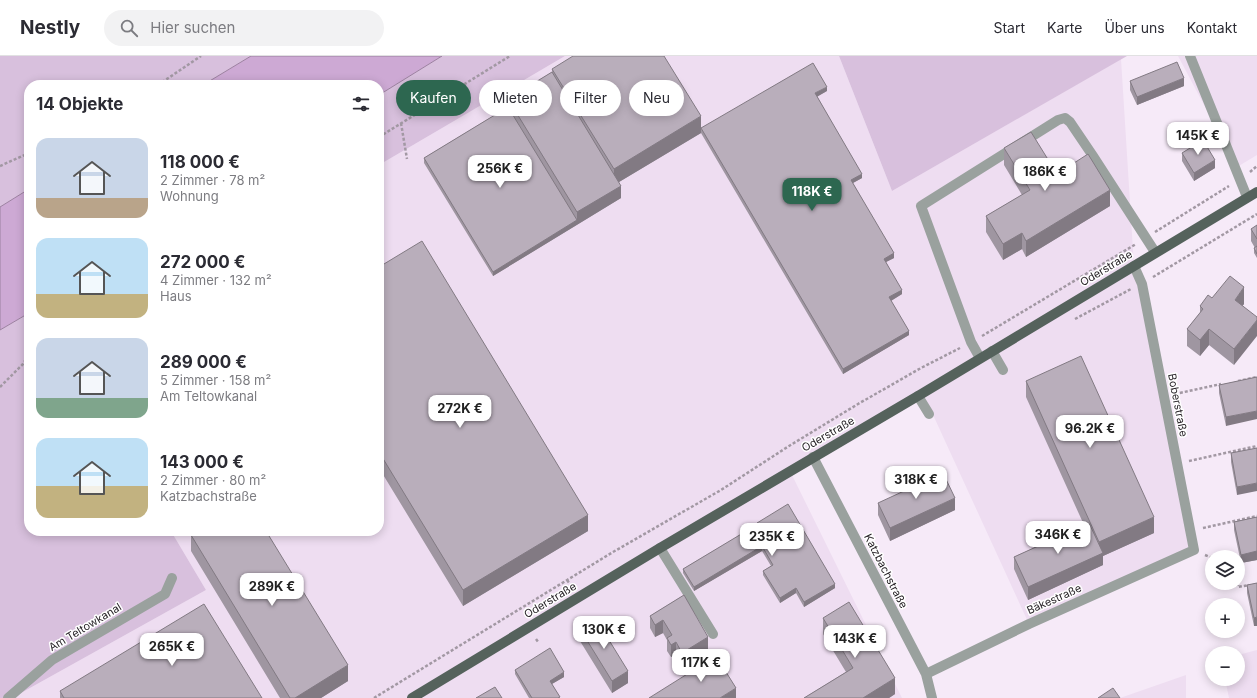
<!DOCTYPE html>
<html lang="de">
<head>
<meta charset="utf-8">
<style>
  body { margin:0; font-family:Inter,sans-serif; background:#f2f2f3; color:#2b2b33; height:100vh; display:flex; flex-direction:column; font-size:15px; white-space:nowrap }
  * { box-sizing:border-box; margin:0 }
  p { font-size:13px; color:#7c7c81 }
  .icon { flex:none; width:22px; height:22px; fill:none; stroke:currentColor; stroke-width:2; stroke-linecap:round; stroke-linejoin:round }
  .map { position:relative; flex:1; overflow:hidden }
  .panel { position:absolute; left:24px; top:24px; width:360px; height:456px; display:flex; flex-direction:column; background:#fff; border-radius:16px; box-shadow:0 2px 10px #0003 }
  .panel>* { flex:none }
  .hud { position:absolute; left:396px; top:24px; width:380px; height:36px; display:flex; gap:8px }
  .tools { position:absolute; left:1205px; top:494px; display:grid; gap:8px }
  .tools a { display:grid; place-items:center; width:40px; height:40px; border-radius:50%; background:#fff; box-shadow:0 2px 10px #0003; font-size:20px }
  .price { position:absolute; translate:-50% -34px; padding:0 9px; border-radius:8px; background:#fff; color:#222; font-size:13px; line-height:26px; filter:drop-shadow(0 1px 2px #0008) }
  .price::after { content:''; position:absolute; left:50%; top:24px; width:12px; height:9px; margin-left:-6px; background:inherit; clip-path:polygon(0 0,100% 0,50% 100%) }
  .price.selected { background:#2d6750; color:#fff }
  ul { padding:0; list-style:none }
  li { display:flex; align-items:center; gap:12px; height:100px; padding:0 12px }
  li span { display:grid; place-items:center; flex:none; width:112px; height:80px; border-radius:12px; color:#555 }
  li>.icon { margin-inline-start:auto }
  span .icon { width:48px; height:48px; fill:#fffc; stroke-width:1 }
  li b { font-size:17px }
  h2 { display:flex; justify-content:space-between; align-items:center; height:48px; padding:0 12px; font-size:17px }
  .tag { padding:0 14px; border-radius:18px; background:#fff; box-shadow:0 2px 10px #0003; font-size:14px; line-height:36px }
  .tag.selected { background:#2d6750; color:#fff }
  header { display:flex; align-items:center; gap:24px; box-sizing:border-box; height:56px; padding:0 20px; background:#fff; border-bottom:1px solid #e1e1e2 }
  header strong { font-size:19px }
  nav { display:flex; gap:22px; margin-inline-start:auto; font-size:14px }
  .search { width:280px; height:36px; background:#f2f2f3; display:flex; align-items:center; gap:10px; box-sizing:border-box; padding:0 14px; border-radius:22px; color:#7c7c81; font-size:15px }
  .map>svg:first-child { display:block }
  .built { fill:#eeddf1 }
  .green { fill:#d8c0dd }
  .water { fill:#cda9d4; stroke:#9c81a0 }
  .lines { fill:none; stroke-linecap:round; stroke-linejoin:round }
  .path { stroke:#a298a3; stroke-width:2.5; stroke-dasharray:3 2; stroke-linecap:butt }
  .minor { stroke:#9aa19e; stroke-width:10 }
  .major { stroke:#55625c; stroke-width:10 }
  .wall { fill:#9f96a1 }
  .shaded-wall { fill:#827a83 }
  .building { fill:#b9aebb; stroke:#827a83 }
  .labels { text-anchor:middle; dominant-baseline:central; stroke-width:3; stroke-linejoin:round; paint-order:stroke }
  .street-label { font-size:11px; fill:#282328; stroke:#fff }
</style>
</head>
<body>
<header>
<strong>Nestly</strong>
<div class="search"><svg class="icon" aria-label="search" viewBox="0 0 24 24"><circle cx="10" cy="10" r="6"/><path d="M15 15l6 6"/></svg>Hier suchen</div>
<nav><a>Start</a><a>Karte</a><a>Über uns</a><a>Kontakt</a></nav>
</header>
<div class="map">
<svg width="1257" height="642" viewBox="0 0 1257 642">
  <rect width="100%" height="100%" fill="#f6eaf8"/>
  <path class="built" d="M565 0H839L892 135 1121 3 1134 210 1194 494 1029 568 923 337 790 415 902 642H12L206 534 171 475H379V109Z
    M1178 0H1257V99L1237 111Z
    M1257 594V642H1229L1225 623H1238V599Z
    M1186 619V642H1120Z"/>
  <path class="green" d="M0 0H251L203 29H29V133L0 151Z
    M442 0H565L379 109V39Z
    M839 0H1127L892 135Z
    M29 257V475H171L206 534 12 642H0V274Z"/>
  <path class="water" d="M251 0H442L379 39V29H203Z
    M29 133V257L0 274V151Z"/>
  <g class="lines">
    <path class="path" d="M158 29 201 0
      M401 67 407 103
      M379 81 510 0
      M0 110 29 97
      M1250 116 1257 110
      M1155 176 1229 130
      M1153 221 1257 158
      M1075 263 1131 233
      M982 280 1136 188
      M1238 325 1257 321
      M0 331 23 308 29 298
      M1175 338 1221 328
      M1189 405 1257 390
      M1203 472 1257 460
      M1205 499 1212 502
      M567 524 570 528
      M1237 527 1238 531 1249 529
      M536 583 539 587
      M374 642 613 496 721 434 789 390 858 348 921 312 960 292"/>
    <path class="minor" d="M1190 0 1247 141
      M992 295 1003 314
      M980 302 971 286 921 150 1058 64 1065 62 1070 66 1093 100 1155 196
      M918 340 929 358
      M813 401 926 618 932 642
      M660 492 713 578
      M926 618 1029 568 1194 494 1142 228 1134 210
      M8 642 52 604 165 538 172 522"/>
    <path class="major" d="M412 642 660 492 923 337 1257 136"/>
  </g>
  <path class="wall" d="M552 13 701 72 827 35 817 40 862 122 853 127 894 202 886 206 902 238 891 245 909 279 843 318 701 77 619 126 621 142 493 220 424 107V102L508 51V43L552 16Z
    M1130 25 1184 30 1137 49 1130 34Z
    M1004 92 1057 118 1110 150 1026 201 1022 193 1003 204 986 176V160L1022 139 1004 109Z
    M1182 97 1215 112 1194 125 1182 105Z
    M1257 169V202L1254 197V192H1255L1251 185V173Z
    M379 211 588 475 463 550 379 412Z
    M1212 242 1244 248 1242 250 1234 309 1209 289 1200 300 1187 290V273L1200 257V250Z
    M1257 321 1226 370 1219 337V329Z
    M1026 325 1154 477 1103 500V509L1028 544 1014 513V501L1084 469 1026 341Z
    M1257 392 1237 439 1231 406V397Z
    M878 447 955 454 890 485 878 459Z
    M1257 461V504L1241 507 1234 474V466Z
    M757 467 835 532 804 551 796 537 780 547 763 519V515L771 510 762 495 694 535 683 517V513L757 469Z
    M191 479 348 625 321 642H280L191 495Z
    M1257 527 1254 570 1247 537V529Z
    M684 539 708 593 682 609 676 598 671 601 667 595V584L663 577 655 581 650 572V560Z
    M823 562 895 638 889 642H804L846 616 823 578Z
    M580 573 628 627 612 637 580 585Z
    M515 614 564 621 552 628 560 642H529L515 618Z
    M60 635 262 642H60Z"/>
  <path class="shaded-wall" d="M1184 22V30L1137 49V41Z
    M827 31V35L815 42V37Z
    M701 60V77L614 129V113Z
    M1215 104V112L1194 125V117Z
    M862 118V122L851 128V124Z
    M621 130V142L493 220V216L577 164V156Z
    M1110 134V150L1026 201V185Z
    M1022 177V193L1003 204V188Z
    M894 197V202L884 207V203Z
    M1244 231V248L1235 260V244Z
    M902 234V238L889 246V241Z
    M1257 264V280L1234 309V293Z
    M1209 273V289L1200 300V284Z
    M909 275V279L843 318V313Z
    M1257 355V363L1226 370V361Z
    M1257 427V435L1237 439V431Z
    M955 442V454L890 485V472Z
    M588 459V475L463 550V534Z
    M1154 461V477L1103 500V509L1028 544V531L1099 498V486Z
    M762 490V495L694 535V531Z
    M1257 495V504L1241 507V499Z
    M835 528V532L804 551V546Z
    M796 532V537L780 547V542Z
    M1257 561V570H1254V562Z
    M663 564V577L655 581V569Z
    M708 581V593L682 609V597Z
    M676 586V598L671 601V589Z
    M348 609V625L321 642H295Z
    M628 615V627L612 637V625Z
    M564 616V621L550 629V625Z
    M895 622V638L889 642H863Z
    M736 632V642H720Z"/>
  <path class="building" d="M573 0H664L701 60 614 113 552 13Z
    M1177 6 1184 22 1137 41 1130 25Z
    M813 7 827 31 815 37 862 118 851 124 894 197 884 203 902 234 889 241 909 275 843 313 701 72Z
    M552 16 621 130 577 156 508 43Z
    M508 51 577 164 493 216 424 102Z
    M1031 76 1057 118 1088 98 1110 134 1026 185 1022 177 1003 188 986 160 1030 134 1004 92Z
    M1203 84 1215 104 1194 117 1182 97Z
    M1257 169V183L1251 173Z
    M422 185 588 459 463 534 379 396V211Z
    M1257 190V198L1254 192Z
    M1230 220 1244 231 1235 244 1257 261V264L1234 293 1209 273 1200 284 1187 273 1203 253 1200 250 1208 239 1212 242Z
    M1081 300 1154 461 1099 486 1026 325Z
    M1257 321V355L1226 361 1219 329Z
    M1257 392V427L1237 431 1231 397Z
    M943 417 955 442 890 472 878 447Z
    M788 448 835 528 804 546 796 532 780 542 763 515 773 509 762 490 694 531 683 513 758 468 757 467Z
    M1257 461V495L1241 499 1234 466Z
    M1089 467 1103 497 1028 531 1014 501Z
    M197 475H266L348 609 295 642H290L191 479Z
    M1257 527V561L1254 562 1247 529Z
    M684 539 708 581 682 597 676 586 671 589 667 582 672 579 663 564 655 569 650 560Z
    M849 546 895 622 863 642H804L853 612 823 562Z
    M204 548 262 642H64L60 635Z
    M596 563 628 615 612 625 580 573Z
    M550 592 564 616 550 625 560 641 558 642H532L515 614Z
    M716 600 736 632 720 642H649Z
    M495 631 502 642H476Z
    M1113 632 1120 642H1098Z"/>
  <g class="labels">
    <g class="street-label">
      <text transform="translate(1106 212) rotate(-31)">Oderstraße</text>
      <text transform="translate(1178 349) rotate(79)">Boberstraße</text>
      <text transform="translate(828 378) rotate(-30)">Oderstraße</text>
      <text transform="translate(886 515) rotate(63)">Katzbachstraße</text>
      <text transform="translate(1054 543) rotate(-24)">Bäkestraße</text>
      <text transform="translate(550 544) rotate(-31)">Oderstraße</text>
      <text transform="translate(85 571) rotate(-31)">Am Teltowkanal</text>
    </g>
  </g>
</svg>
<div class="tools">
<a><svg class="icon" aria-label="layers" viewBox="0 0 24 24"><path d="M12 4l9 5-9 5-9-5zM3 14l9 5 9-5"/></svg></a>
<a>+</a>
<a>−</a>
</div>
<b class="price" style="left:1198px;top:100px">145K €</b>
<b class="price" style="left:500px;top:133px">256K €</b>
<b class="price" style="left:1045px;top:136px">186K €</b>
<b class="price selected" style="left:812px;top:156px">118K €</b>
<b class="price" style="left:460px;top:373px">272K €</b>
<b class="price" style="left:1090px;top:393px">96.2K €</b>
<b class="price" style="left:916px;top:444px">318K €</b>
<b class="price" style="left:1058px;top:499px">346K €</b>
<b class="price" style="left:772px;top:501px">235K €</b>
<b class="price" style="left:272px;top:551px">289K €</b>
<b class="price" style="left:604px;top:594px">130K €</b>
<b class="price" style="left:855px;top:603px">143K €</b>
<b class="price" style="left:172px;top:611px">265K €</b>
<b class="price" style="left:701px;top:627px">117K €</b>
<div class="hud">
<a class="tag selected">Kaufen</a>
<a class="tag">Mieten</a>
<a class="tag">Filter</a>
<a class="tag">Neu</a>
</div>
<section class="panel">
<h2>14 Objekte<svg class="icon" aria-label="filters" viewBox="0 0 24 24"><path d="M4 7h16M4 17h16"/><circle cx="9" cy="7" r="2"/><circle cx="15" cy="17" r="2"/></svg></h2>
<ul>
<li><span style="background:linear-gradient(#c9d6e8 75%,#b9a48a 0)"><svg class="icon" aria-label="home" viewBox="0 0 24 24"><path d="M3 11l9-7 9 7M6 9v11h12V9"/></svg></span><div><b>118 000 €</b><p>2 Zimmer · 78 m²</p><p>Wohnung</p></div></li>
<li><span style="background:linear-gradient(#bfe0f5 70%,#c2b280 0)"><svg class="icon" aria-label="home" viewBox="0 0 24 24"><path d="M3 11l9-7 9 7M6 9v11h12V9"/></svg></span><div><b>272 000 €</b><p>4 Zimmer · 132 m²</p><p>Haus</p></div></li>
<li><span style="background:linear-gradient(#c9d6e8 75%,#7fa58c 0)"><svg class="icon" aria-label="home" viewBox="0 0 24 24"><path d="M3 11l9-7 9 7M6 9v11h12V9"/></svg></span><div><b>289 000 €</b><p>5 Zimmer · 158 m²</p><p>Am Teltowkanal</p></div></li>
<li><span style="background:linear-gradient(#bfe0f5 60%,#c2b280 0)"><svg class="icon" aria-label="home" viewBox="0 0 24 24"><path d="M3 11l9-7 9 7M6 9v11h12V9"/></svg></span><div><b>143 000 €</b><p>2 Zimmer · 80 m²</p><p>Katzbachstraße</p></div></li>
</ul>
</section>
</div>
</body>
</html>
